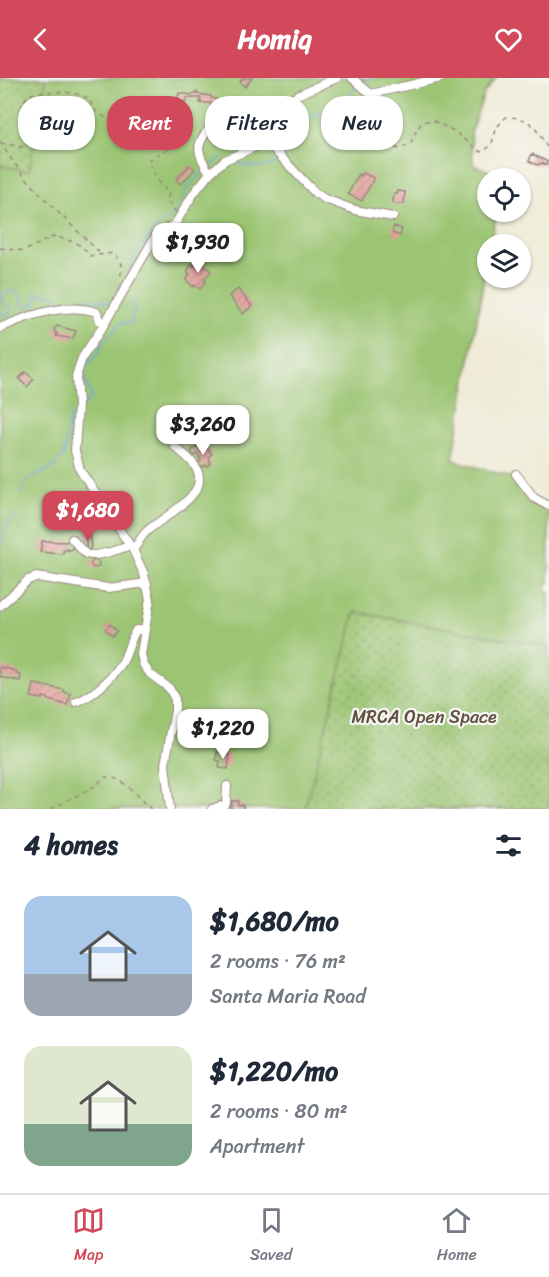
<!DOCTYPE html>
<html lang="en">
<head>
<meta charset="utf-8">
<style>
  body { margin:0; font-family:Sriracha,sans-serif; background:#f6f6f7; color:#1f2937; height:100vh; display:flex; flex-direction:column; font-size:22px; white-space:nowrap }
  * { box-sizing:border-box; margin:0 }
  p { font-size:20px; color:#747a83 }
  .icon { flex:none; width:33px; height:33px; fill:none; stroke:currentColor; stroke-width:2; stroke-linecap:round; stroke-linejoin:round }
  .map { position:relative; height:731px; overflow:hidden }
  .details { display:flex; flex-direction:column; background:#fff; flex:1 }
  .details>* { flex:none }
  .top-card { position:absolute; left:18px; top:18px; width:513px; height:54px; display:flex; gap:12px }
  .buttons { position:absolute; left:477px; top:90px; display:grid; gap:12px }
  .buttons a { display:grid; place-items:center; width:54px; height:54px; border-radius:50%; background:#fff; box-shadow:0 2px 4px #0004; font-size:30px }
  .price { position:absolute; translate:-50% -51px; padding:0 14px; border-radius:12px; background:#fff; color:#222; font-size:20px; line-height:39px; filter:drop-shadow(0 2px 3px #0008) }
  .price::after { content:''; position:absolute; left:50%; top:36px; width:18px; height:14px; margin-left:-9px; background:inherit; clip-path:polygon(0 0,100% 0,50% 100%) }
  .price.current { background:#d1495b; color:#fff }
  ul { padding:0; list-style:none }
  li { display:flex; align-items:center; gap:18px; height:150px; padding:0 24px }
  li span { display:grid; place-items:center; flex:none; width:168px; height:120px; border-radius:18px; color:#555 }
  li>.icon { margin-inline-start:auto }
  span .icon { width:72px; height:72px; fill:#fffc; stroke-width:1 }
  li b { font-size:26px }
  h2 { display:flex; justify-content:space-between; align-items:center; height:72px; padding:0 24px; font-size:26px }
  .tag { padding:0 21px; border-radius:24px; background:#fff; box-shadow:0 2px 4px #0004; font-size:21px; line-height:54px }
  .tag.current { background:#d1495b; color:#fff }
  header { display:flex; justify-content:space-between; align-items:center; height:78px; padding:0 24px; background:#d1495b; color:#fff; font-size:27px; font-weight:700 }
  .tab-bar { display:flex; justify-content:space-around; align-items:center; height:84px; border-top:2px solid #e0e1e3; background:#fff; font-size:16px; color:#747a83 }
  .tab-bar a { display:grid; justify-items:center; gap:3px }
  .tab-bar .current { color:#d1495b }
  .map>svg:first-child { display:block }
  .grass { fill:#9bc572; stroke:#72724e; stroke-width:1.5 }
  .park { fill:url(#park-dots); stroke:#72724e; stroke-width:1.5 }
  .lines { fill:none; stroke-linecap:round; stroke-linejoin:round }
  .stream { stroke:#6ea1da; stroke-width:1.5 }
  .building { fill:url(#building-hatch) }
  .minor-casing { stroke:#9c8580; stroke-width:10 }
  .path { stroke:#9c8580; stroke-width:1.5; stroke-dasharray:4.5 4.5; stroke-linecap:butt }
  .minor { stroke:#fff; stroke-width:8 }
  .labels { text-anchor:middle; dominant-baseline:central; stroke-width:4.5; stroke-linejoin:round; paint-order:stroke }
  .park-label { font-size:18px; fill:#625140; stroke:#f6f6f2 }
</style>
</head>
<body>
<header><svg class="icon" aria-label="back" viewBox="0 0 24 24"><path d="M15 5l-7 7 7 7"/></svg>Homiq<svg class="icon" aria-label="heart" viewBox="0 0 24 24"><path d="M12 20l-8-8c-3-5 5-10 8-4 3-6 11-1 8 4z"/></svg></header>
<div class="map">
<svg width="549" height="731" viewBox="0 0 549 731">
  <defs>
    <pattern id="park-dots" width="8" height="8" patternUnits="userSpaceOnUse" patternTransform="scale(1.5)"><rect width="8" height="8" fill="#9bc572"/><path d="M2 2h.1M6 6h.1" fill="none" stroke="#809f5e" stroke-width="1.8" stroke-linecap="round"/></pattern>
    <pattern id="building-hatch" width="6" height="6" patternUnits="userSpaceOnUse" patternTransform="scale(1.5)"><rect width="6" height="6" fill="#e59d9c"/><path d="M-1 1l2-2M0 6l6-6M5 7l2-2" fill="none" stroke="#bc7f7f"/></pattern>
  </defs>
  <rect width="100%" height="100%" fill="#f6f6f2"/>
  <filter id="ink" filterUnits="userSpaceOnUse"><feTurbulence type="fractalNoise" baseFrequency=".0167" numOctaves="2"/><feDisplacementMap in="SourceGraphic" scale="12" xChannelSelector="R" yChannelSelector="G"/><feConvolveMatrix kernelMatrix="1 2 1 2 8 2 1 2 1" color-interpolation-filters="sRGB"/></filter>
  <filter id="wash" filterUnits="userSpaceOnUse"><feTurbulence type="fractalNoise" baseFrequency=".008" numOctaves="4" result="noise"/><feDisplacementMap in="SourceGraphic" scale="24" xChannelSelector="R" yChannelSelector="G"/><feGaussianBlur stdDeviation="1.35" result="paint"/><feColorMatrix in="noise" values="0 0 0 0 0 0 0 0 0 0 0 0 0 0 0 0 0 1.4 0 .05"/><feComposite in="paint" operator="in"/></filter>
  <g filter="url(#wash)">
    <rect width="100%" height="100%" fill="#efebd6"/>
    <path class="grass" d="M0 0H496L484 15 471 54 473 87 500 97 503 100H488V134H497L490 166H488L487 182 453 382 517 401C523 419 533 425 549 433V504L545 509 549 514V731H0Z"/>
    <path class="park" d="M0 0H46L29 93 0 88Z
      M355 534 549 568V731H305Z"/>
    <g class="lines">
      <path class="stream" d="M364 4 371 0
        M284 78 288 72 293 49 319 35 334 38 341 35 352 13 357 9
        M234 83C247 89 267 92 279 83
        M211 88 223 78
        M126 198 140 171 153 153 176 134 189 107 205 92
        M120 210 123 204
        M0 233 4 237H9L11 233 10 228 4 225 1 219C11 209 22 212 23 226L30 229 36 225 37 215 43 217 52 216 63 224H72L79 220 110 224 115 220 120 209
        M82 329 92 319C82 292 78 295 100 274V268L121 245 131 244 134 229 133 222
        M20 417 25 404 53 389 64 377 70 337
        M0 465 3 463 6 448 16 437"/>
    </g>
    <g id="blocks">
      <path class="building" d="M243 0H252L245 9 240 4Z
        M197 14V16L211 18V20L220 22 218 28 222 21 228 22 227 36H214V34H211V25H200L201 20H187L185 25 177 22 179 15 191 17Z
        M252 29 256 33 247 41 243 37Z
        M532 76 548 84 546 87 542 85 537 87 529 83Z
        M190 87 195 91 181 106 176 102Z
        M363 95 374 100 362 123 348 116 359 96 361 98Z
        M398 113 405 114 404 126H396L393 124 394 116H397Z
        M394 148 402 151 400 158 392 155Z
        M196 181 211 193 204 201 206 202 200 211 194 207 193 209 186 202 190 196 188 195V192L191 187 194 189 195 188 193 186Z
        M238 211 252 228 243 236 229 218Z
        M57 248 76 253 73 261 56 258 57 255 55 254 54 251Z
        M25 294 34 301 27 309 19 301Z
        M200 367 203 370 206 368 212 376 209 379 211 386 206 389 205 387 201 390 198 385 201 382 197 376 194 378 191 373Z
        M74 429 88 433 83 441 71 438Z
        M89 455 91 469 87 474 85 456Z
        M69 461 75 469 69 473 68 471 63 473V476L40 474 42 463 66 464Z
        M91 486a4 4 0 1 1 8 0a4 4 0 1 1-8 0Z
        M110 546 117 553 112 558 105 551Z
        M0 589 17 593 16 596 21 597 20 603 0 599Z
        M34 606 64 612V614L71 616 67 627 48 622V620L43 619V621L31 619Z
        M217 674 230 677 228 691 219 690 220 683 216 682Z
        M232 723H238V727H243V731H231Z"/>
    </g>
  </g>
  <g filter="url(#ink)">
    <use href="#blocks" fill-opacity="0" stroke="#9c8580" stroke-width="1.5"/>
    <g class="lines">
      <defs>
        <path id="minor" d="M352 0 371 16 441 0
          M267 64 315 115 325 121 355 132 393 139
          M210 95C194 72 196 65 214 45
          M0 250C29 237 66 224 97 234L100 243 105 245
          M516 396 534 420 549 428
          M72 461C76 465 81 472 86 476 94 480 122 471 130 467
          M133 472C138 466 141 458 147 453 162 439 210 417 197 392 193 382 182 375 174 368
          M0 528 28 502 36 499 108 510 147 505
          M76 624C93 619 114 598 123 583 128 573 130 562 136 552H145
          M170 731 165 686 175 633V621L169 610 150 596 143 586 141 576 150 521 144 496 133 472 80 392 75 373 78 327 76 299 82 280 105 245 156 157 175 146 194 115 210 95 225 82 269 63 297 17 337 0
          M212 731 226 726 227 708"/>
      </defs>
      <use href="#minor" class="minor-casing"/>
      <path class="path" d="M376 23 381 33 386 66 399 71 411 66 414 57 422 44 432 42 454 53 481 74 491 68 497 49 506 39C534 39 535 51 549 72
        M0 64C26 107 66 141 101 176
        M1 65 21 69 32 65 36 57 35 46 23 33 22 26 28 17 42 14H64L82 17 87 20 97 34 112 44 123 56 132 63 140 66 160 65 183 50 186 53 170 70 148 82 158 104 169 115 167 123 176 134
        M0 170 24 173 55 158C73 165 77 162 91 178L114 175 121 186V199L123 200
        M51 731 97 707 104 699C125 698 136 719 151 731"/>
      <use href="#minor" class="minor"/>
    </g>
  </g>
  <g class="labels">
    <g class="park-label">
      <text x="424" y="639">MRCA Open Space</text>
    </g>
  </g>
</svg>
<div class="buttons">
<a><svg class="icon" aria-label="locate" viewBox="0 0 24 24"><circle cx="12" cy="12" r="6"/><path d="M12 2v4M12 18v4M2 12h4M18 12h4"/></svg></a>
<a><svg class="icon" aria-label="layers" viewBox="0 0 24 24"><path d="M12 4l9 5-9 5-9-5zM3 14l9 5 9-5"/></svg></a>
</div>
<b class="price" style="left:198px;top:196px">$1,930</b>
<b class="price" style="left:203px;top:378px">$3,260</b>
<b class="price current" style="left:88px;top:464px">$1,680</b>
<b class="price" style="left:223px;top:682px">$1,220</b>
<div class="top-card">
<a class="tag">Buy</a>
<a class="tag current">Rent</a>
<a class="tag">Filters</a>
<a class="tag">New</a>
</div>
</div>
<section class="details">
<h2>4 homes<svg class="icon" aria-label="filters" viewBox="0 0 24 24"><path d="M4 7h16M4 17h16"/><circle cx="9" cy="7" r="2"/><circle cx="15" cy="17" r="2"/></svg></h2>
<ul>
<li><span style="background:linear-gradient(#a9c7e8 65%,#9aa5b1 0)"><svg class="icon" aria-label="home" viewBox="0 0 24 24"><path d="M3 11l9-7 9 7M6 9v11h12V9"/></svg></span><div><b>$1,680/mo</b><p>2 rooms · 76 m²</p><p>Santa Maria Road</p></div></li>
<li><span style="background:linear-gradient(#dfe7d0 65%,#7fa58c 0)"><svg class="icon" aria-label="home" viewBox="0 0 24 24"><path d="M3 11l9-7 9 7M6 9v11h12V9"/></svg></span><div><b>$1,220/mo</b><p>2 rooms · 80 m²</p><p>Apartment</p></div></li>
</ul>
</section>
<nav class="tab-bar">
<a class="current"><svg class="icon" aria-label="map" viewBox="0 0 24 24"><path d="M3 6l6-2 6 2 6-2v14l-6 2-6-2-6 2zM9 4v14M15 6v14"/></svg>Map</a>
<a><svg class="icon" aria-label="saved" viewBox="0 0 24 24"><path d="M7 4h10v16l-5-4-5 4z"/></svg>Saved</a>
<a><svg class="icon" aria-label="home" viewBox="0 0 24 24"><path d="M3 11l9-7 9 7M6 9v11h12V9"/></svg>Home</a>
</nav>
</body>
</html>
